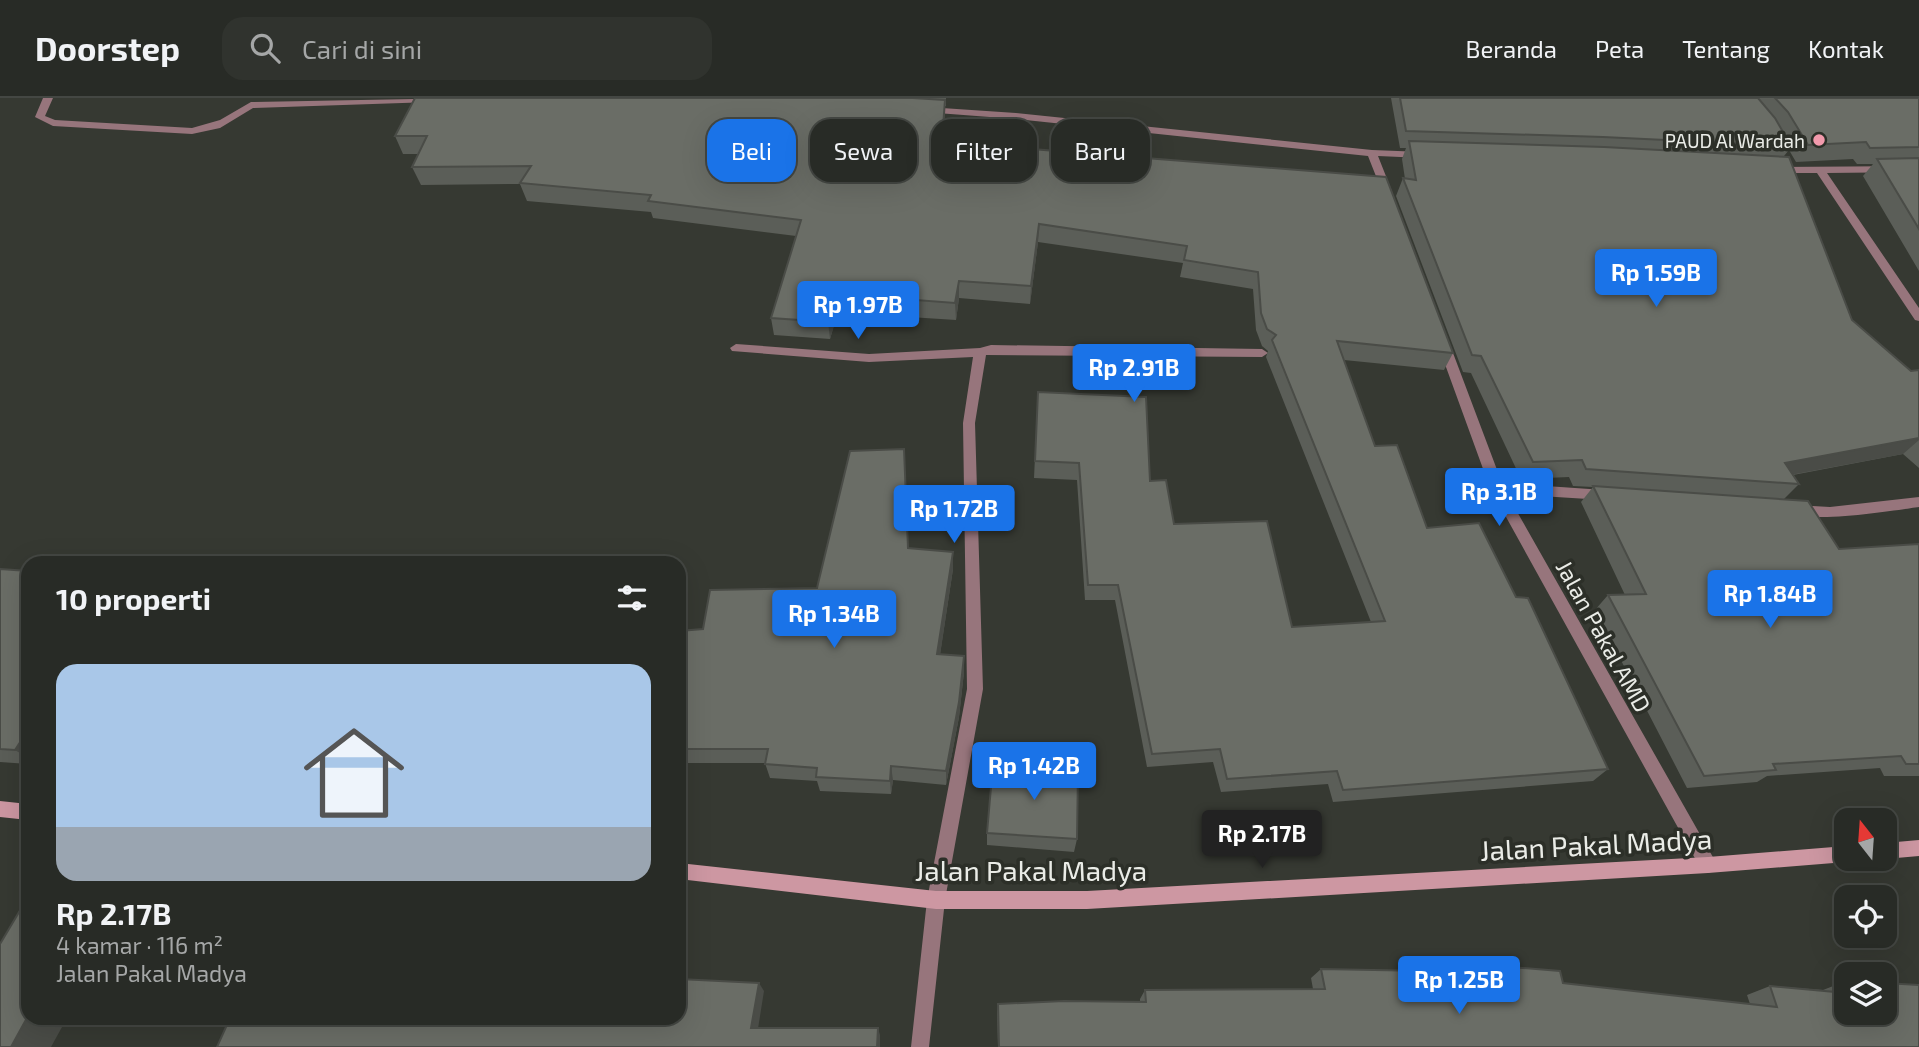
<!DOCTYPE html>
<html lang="id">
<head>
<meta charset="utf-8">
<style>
  body { margin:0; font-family:"Exo 2",sans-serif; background:#30332e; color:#f1f3f6; height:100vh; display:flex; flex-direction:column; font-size:26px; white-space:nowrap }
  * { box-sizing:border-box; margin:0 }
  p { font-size:23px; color:#a5a7a7 }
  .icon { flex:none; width:38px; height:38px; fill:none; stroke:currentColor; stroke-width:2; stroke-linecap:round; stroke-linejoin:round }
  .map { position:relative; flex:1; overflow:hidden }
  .side { position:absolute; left:21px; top:458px; width:665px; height:469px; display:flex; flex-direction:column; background:#282b26; border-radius:21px; box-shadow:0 7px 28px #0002,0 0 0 2px #444743 }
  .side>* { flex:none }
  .guide { position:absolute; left:707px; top:21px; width:665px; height:63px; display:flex; gap:14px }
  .needle { width:46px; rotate:343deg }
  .buttons { position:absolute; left:1834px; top:710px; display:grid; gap:14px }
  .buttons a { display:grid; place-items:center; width:63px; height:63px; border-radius:14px; background:#282b26; box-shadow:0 7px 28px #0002,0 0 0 2px #444743; font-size:35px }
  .price { position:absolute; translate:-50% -60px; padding:0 16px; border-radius:7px; background:#1a73e8; color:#fff; font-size:23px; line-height:46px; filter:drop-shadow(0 2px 4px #0008) }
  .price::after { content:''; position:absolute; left:50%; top:42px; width:21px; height:16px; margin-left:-10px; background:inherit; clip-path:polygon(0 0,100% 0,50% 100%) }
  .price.current { background:#222; color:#fff }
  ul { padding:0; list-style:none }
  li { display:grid; align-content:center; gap:14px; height:371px; padding:0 35px }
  li span { display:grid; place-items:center; height:217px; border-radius:21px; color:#555 }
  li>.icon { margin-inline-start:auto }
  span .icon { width:126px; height:126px; fill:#fffc; stroke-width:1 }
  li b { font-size:30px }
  h2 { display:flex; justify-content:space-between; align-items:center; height:84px; padding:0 35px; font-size:30px }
  .pill { padding:0 24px; border-radius:21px; background:#282b26; box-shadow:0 7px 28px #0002,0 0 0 2px #444743; font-size:24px; line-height:63px }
  .pill.current { background:#1a73e8; color:#fff }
  header { display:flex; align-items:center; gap:42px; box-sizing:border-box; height:98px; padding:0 35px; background:#282b26; border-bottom:2px solid #444743 }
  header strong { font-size:33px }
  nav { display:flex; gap:38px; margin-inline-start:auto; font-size:24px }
  .search { width:490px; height:63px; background:#30332e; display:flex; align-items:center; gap:18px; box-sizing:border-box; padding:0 24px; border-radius:21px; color:#a5a7a7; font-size:26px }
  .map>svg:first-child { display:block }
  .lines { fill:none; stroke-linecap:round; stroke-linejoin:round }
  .street { fill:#97757c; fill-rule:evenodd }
  .secondary { fill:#cd97a2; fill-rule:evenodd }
  .wall { fill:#5b5e58 }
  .shaded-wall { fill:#4a4c47 }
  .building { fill:#6a6d66; stroke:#4a4c47; stroke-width:2 }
  .poi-dot { fill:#f29aac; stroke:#2c2f28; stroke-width:2.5 }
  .labels { text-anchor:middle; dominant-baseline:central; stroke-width:7; stroke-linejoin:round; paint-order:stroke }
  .far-poi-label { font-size:19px; fill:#eaece7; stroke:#2c2f28; text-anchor:end }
  .street-label { font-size:23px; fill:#eaece7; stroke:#2c2f28 }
  .near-street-label { font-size:28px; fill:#eaece7; stroke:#2c2f28 }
</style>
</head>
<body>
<header>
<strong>Doorstep</strong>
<div class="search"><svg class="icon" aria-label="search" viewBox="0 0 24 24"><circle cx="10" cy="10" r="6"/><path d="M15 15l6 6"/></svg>Cari di sini</div>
<nav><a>Beranda</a><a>Peta</a><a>Tentang</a><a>Kontak</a></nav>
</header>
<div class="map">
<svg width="1919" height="949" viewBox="0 0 1919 949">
  <rect width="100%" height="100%" fill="#363932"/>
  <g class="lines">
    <path class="street" d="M43 0H53L45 18 55 22 192 30 220 22 251 4 467 0 462 3 253 10 220 30 192 36 53 28 35 19Z
      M927 9 1016 15 1372 52 1423 54 1428 57 1423 60 1378 58 1393 96 1388 99 1383 96 1368 58 1016 21 924 14V10Z
      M1919 68V74L1827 75 1919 210V223L1915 222 1817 75H1775L1770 72 1775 69Z
      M1444 243 1450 247 1502 385 1604 392 1611 397 1604 402 1507 396 1714 761 1716 767 1714 773 1708 775 1702 773 1490 390 1438 247Z
      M736 246 869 256 980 250 991 247 1262 251 1268 255 1262 259 986 257 975 325 983 591 945 802 929 949H911L927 802 967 591 963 325 973 259 869 264 732 253 730 250Z
      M1919 399V409C1897 412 1801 428 1788 412L1795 407 1830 409Z"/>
    <path class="secondary" d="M0 703 28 706V722L0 719Z
      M1919 742V758L1885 761V745Z
      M1846 748V761H1852L1846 764 1708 775 1087 811H936L679 781V765L936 793H1087L1708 759Z"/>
  </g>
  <path class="wall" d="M415 0H946V8H945L944 30 1032 51 1453 255 1444 272 1344 262 1375 348 1427 430 1516 499 1608 671 1593 683 1333 704 1328 686 1221 694 1213 664 1147 669 1115 502H1085L1077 382 1034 380 1038 294 1150 383 1174 426 1292 529 1371 524 1266 259 1268 253 1262 248 1256 232 1253 191 1180 179 1183 165 1038 144 1030 206 959 200 956 222 878 217 875 227 835 224 830 241 774 237 771 220 796 138 653 120 651 114 527 103 520 86 421 87 412 69 419 56H403L395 38Z
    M1391 0H1919V173L1863 78 1873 66H1857L1853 61 1796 64 1789 52 1784 58 1852 222 1911 273 1919 272V370L1903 356 1793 377 1799 386 1783 402 1839 451 1919 446V678H1884L1880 670 1767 678 1757 684 1687 690 1595 512 1608 497H1625L1581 404 1593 389 1573 388 1569 379 1521 381 1471 275 1463 274 1396 98 1403 80 1405 81 1402 61 1406 50H1400Z
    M909 450 953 471 940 556 964 574 959 619 946 687 893 682 891 696 820 693 817 683 770 680 765 665H679V533L703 531 817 490Z
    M0 471 28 473V666L0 664Z
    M987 735 1077 741 1074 754 987 747Z
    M1424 862 1563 885 1750 906 1747 897 1770 888 1823 892 1846 883V915L1919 949H998L997 914 998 906 1140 904V901L1145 892 1313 891 1311 880 1321 871 1411 873V872Z"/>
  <path class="shaded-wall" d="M1039 126 1038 144 1030 206 1031 188Z
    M959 183V200L956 222 955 205Z
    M876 199 878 217 875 227 873 210Z
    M833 206 835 224 830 241 828 224Z
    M1919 340V342L1903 356 1769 381 1785 365Z
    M953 454V471L938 571 937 556Z
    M964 558V574L959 619 946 687V673Z
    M28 632V660L15 652Z
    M891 668 893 682 891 696 890 683Z
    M759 885 764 893 757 937 751 930Z
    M28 918V920H67L51 949H11Z
    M878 930 880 937V949H877Z"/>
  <path class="building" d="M415 0H913L945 2 943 29 1032 39V51L1386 79 1453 255 1337 243 1375 348 1397 347 1427 430 1479 425 1516 499 1528 500 1608 671 1343 692 1337 673 1227 681 1220 651 1152 656 1118 487H1088L1079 365 1035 363 1038 294 1146 299 1150 383 1166 382 1174 426 1267 423 1292 529 1385 523 1272 242 1276 237 1267 231 1261 215 1258 174 1184 162 1187 148 1039 126 1031 188 959 183 955 205 876 199 873 210 833 206 828 224 771 220 801 122 648 103 651 97 520 85 531 68 412 69 427 38H395Z
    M1400 0H1758L1775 20 1791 48 1603 39 1406 33Z
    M1775 0H1919V49L1870 50 1866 44 1808 47 1788 14Z
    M1409 43 1604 49 1789 59 1852 222 1911 273 1919 272V340L1785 365 1799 386 1586 371 1582 362 1533 364 1481 258 1472 257 1403 80 1416 82Z
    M1919 60V131L1877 61Z
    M904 351 908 450 953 454 937 556 964 558 959 604 946 673 891 668 890 683 816 679 817 670 765 666 768 651H679V533L703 531 710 492 817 490 850 353Z
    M1593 388 1808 403 1839 451 1919 446V666H1906L1901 658 1773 666 1776 672 1704 678 1608 497 1646 496Z
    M0 471 28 473V632L15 652 0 651Z
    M993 666 1078 672 1077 741 987 735Z
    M28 799V918L11 949H0V846Z
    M1424 862 1560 873 1563 885 1777 909 1770 888 1846 895V915H1885V885L1919 887V949H999L998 906 1064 903 1146 904 1145 892 1325 891 1321 871 1426 873Z
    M679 881 759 885 751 930H878L877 949H217L230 920H679Z"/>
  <circle class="poi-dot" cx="1819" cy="42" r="7"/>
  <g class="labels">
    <g class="far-poi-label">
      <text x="1805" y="42">PAUD Al Wardah</text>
    </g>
    <g class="street-label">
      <text transform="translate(1604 538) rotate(61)">Jalan Pakal AMD</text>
    </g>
    <g class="near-street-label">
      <text transform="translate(1596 746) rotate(-3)">Jalan Pakal Madya</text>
      <text x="1031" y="772">Jalan Pakal Madya</text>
    </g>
  </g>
</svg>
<div class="buttons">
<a><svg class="needle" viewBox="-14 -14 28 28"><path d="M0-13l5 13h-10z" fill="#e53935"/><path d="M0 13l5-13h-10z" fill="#a5a7a7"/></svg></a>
<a><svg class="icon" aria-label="locate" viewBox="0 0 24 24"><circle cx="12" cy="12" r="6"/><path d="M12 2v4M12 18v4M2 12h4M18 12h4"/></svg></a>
<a><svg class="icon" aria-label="layers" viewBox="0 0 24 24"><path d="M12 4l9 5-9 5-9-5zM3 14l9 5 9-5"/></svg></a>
</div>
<b class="price" style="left:1656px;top:211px">Rp 1.59B</b>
<b class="price" style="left:858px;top:243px">Rp 1.97B</b>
<b class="price" style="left:1134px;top:306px">Rp 2.91B</b>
<b class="price" style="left:1499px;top:430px">Rp 3.1B</b>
<b class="price" style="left:954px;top:447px">Rp 1.72B</b>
<b class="price" style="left:1770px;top:532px">Rp 1.84B</b>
<b class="price" style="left:834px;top:552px">Rp 1.34B</b>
<b class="price" style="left:1034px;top:704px">Rp 1.42B</b>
<b class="price current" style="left:1262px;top:772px">Rp 2.17B</b>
<b class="price" style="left:1459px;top:918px">Rp 1.25B</b>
<div class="guide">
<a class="pill current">Beli</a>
<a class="pill">Sewa</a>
<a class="pill">Filter</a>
<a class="pill">Baru</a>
</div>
<section class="side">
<h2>10 properti<svg class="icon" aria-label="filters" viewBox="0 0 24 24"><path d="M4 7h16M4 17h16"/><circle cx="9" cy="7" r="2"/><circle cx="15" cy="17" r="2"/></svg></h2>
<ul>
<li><span style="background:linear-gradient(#a9c7e8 75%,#9aa5b1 0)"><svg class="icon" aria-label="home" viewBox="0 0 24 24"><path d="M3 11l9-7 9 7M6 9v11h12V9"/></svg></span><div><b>Rp 2.17B</b><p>4 kamar · 116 m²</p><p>Jalan Pakal Madya</p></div></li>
</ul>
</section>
</div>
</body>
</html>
